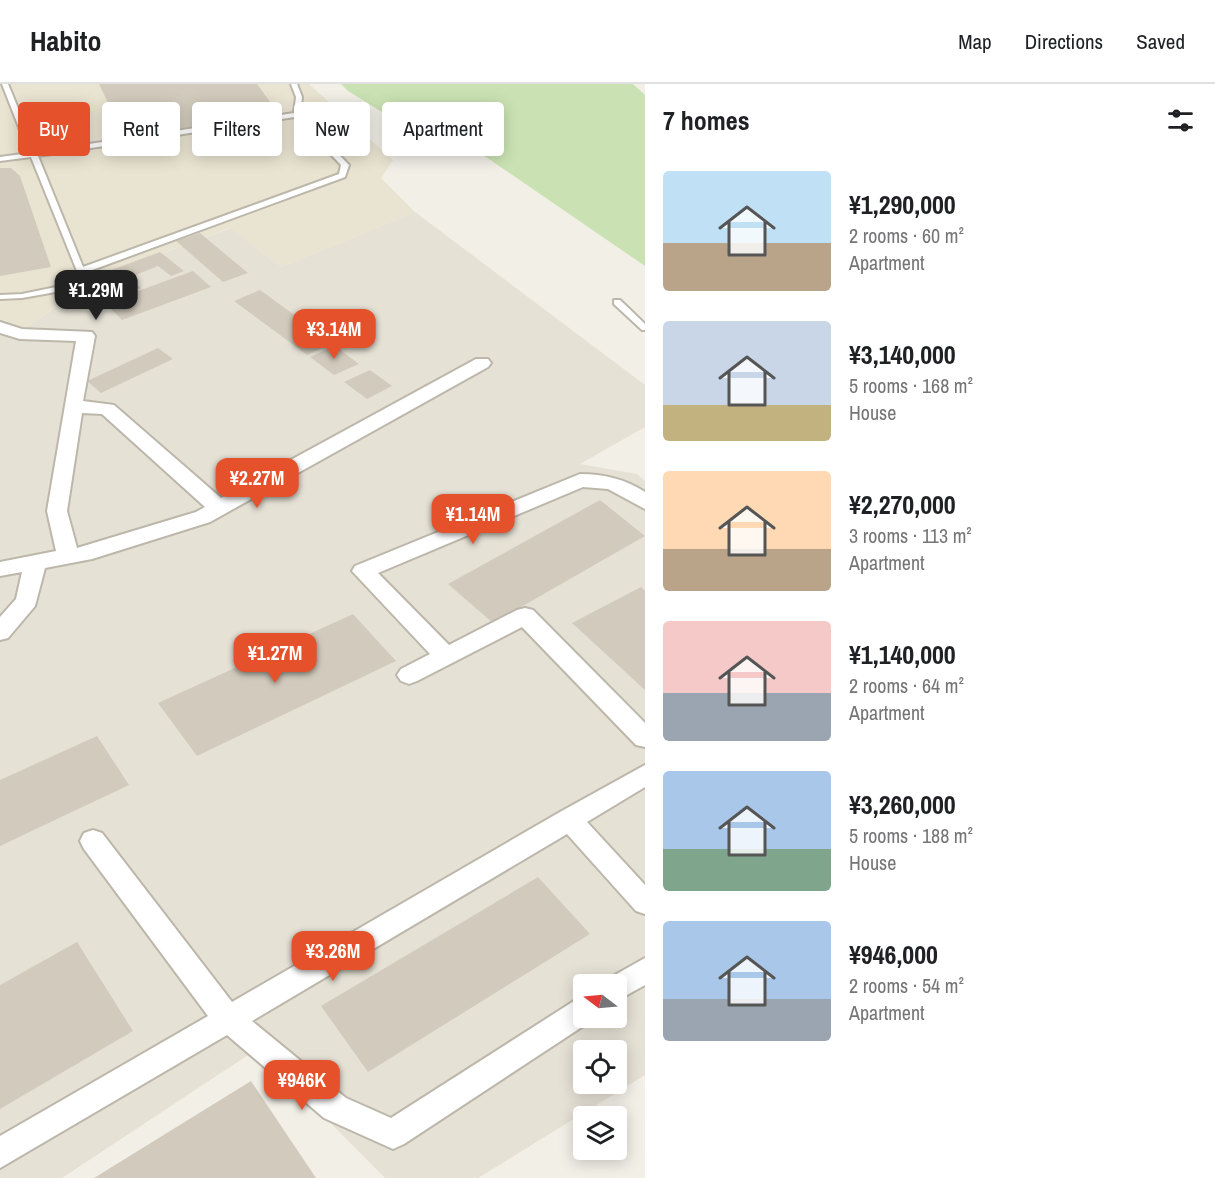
<!DOCTYPE html>
<html lang="en">
<head>
<meta charset="utf-8">
<style>
  body { margin:0; font-family:"Archivo Narrow",sans-serif; background:#f6f6f6; color:#202124; height:100vh; display:flex; flex-direction:column; font-size:22px; white-space:nowrap }
  * { box-sizing:border-box; margin:0 }
  p { font-size:20px; color:#757577 }
  .icon { flex:none; width:33px; height:33px; fill:none; stroke:currentColor; stroke-width:2; stroke-linecap:round; stroke-linejoin:round }
  .map { position:relative; flex:1; overflow:hidden }
  .sheet { display:flex; flex-direction:column; background:#fff; width:570px }
  .sheet>* { flex:none }
  .top-card { position:absolute; left:18px; top:18px; width:537px; height:54px; display:flex; gap:12px }
  .needle { width:39px; rotate:286deg }
  .buttons { position:absolute; left:573px; top:890px; display:grid; gap:12px }
  .buttons a { display:grid; place-items:center; width:54px; height:54px; border-radius:6px; background:#fff; box-shadow:0 3px 15px #0003; font-size:30px }
  .price { position:absolute; translate:-50% -51px; padding:0 14px; border-radius:12px; background:#e5512a; color:#fff; font-size:20px; line-height:39px; filter:drop-shadow(0 2px 3px #0008) }
  .price::after { content:''; position:absolute; left:50%; top:36px; width:18px; height:14px; margin-left:-9px; background:inherit; clip-path:polygon(0 0,100% 0,50% 100%) }
  .price.current { background:#222; color:#fff }
  ul { padding:0; list-style:none }
  li { display:flex; align-items:center; gap:18px; height:150px; padding:0 18px }
  li span { display:grid; place-items:center; flex:none; width:168px; height:120px; border-radius:6px; color:#555 }
  li>.icon { margin-inline-start:auto }
  span .icon { width:72px; height:72px; fill:#fffc; stroke-width:1 }
  li b { font-size:26px }
  h2 { display:flex; justify-content:space-between; align-items:center; height:72px; padding:0 18px; font-size:26px }
  .chip { padding:0 21px; border-radius:6px; background:#fff; box-shadow:0 3px 15px #0003; font-size:21px; line-height:54px }
  .chip.current { background:#e5512a; color:#fff }
  header { display:flex; align-items:center; gap:36px; box-sizing:border-box; height:84px; padding:0 30px; background:#fff; border-bottom:2px solid #e0e0e0 }
  header strong { font-size:28px }
  nav { display:flex; gap:33px; margin-inline-start:auto; font-size:21px }
  main { display:flex; flex:1; min-height:0 }
  .map>svg:first-child { display:block }
  .residential { fill:#e5e1d5; fill-rule:evenodd }
  .education { fill:#e9e4d1 }
  .green { fill:#cae2b3 }
  .building { fill:#d2cbbd }
  .lines { fill:none; stroke-linecap:round; stroke-linejoin:round }
  .lane-casing { stroke:#bcb7aa; stroke-width:4 }
  .street-casing { stroke:#bcb7aa; stroke-width:4 }
  .lane { fill:#fff; fill-rule:evenodd }
  .street { fill:#fff; fill-rule:evenodd }
</style>
</head>
<body>
<header>
<strong>Habito</strong>
<nav><a>Map</a><a>Directions</a><a>Saved</a></nav>
</header>
<main>
<div class="map">
<svg width="645" height="1094" viewBox="0 0 645 1094">
  <rect width="100%" height="100%" fill="#f1efe6"/>
  <path class="residential" d="M415 128 645 301V343L580 380 637 390 645 397V991L478 1094H385L257 965 62 1094H0V235L26 244 95 194 231 144 281 183ZM584 900H616V933H584ZM584 966H616V999H584Z"/>
  <path class="education" d="M0 0H309L393 76 381 94 415 128 281 183 230 144 95 194 26 244 0 235Z"/>
  <path class="green" d="M341 0H633L645 11V182L486 73 398 38 348 7Z"/>
  <path class="building" d="M99 0H257L279 30 119 56 112 27Z
    M0 84H11L20 92 51 183 0 192Z
    M200 149 248 189 223 198 176 157Z
    M160 168 184 187 171 192 158 182 128 194 141 204 123 211 98 191Z
    M193 187 211 203 122 236 105 219Z
    M260 206 333 259 307 271 234 217Z
    M335 262 359 280 334 291 310 273Z
    M158 264 173 275 101 309 87 297Z
    M370 286 392 302 367 315 344 298Z
    M600 416 645 452 493 539 448 500Z
    M641 503 645 507V606L572 539Z
    M353 530 396 577 197 672 158 619Z
    M97 652 129 701 0 762V696Z
    M538 793 590 850 368 988 321 922Z
    M77 858 133 947 0 1025V901Z
    M251 997 316 1094H94Z"/>
  <g class="lines">
    <defs>
      <path id="lane" d="M2 0H8L36 68 294 29 296 13 291 0H297L302 13 300 31 349 81 345 93 84 189 67 206 22 214 0 215V211L22 210 61 202 77 187 31 73 0 77V73L29 69ZM295 33 341 81 339 90 83 183 38 72Z
        M614 216H620L645 240V246H642L614 220Z"/>
      <path id="street" d="M0 238 22 245 92 248 95 252 83 317 114 321 221 414 476 275H488L491 279 488 283 210 438 92 475 45 484 35 522 8 554 0 556V533L16 515 22 488 0 492V478L56 467 47 427 76 257 20 255 0 249ZM82 329 102 330 205 423 196 428 77 464 67 427Z
        M580 390C604 390 625 395 645 408V425L608 405 583 403 378 489 449 561 517 526 525 524 533 526 645 639V663L636 661 522 543 417 597 409 600 401 597 397 591 401 585 430 570 352 487 355 482Z
        M645 681V703L587 738 645 801V830L636 827 567 750 252 937 346 1014 391 1034 574 917 584 913V933H595L594 935 404 1060 393 1065 324 1034 227 951 0 1084V1052L208 932 84 765 80 757 84 749 93 746 102 749 232 918 560 728Z
        M645 874V901L616 917V900H604L606 896Z"/>
    </defs>
    <use href="#lane" class="lane-casing"/>
    <use href="#street" class="street-casing"/>
    <use href="#lane" class="lane"/>
    <use href="#street" class="street"/>
  </g>
</svg>
<div class="buttons">
<a><svg class="needle" viewBox="-14 -14 28 28"><path d="M0-13l5 13h-10z" fill="#e53935"/><path d="M0 13l5-13h-10z" fill="#757577"/></svg></a>
<a><svg class="icon" aria-label="locate" viewBox="0 0 24 24"><circle cx="12" cy="12" r="6"/><path d="M12 2v4M12 18v4M2 12h4M18 12h4"/></svg></a>
<a><svg class="icon" aria-label="layers" viewBox="0 0 24 24"><path d="M12 4l9 5-9 5-9-5zM3 14l9 5 9-5"/></svg></a>
</div>
<b class="price current" style="left:96px;top:237px">¥1.29M</b>
<b class="price" style="left:334px;top:276px">¥3.14M</b>
<b class="price" style="left:257px;top:425px">¥2.27M</b>
<b class="price" style="left:473px;top:461px">¥1.14M</b>
<b class="price" style="left:275px;top:600px">¥1.27M</b>
<b class="price" style="left:333px;top:898px">¥3.26M</b>
<b class="price" style="left:302px;top:1027px">¥946K</b>
<div class="top-card">
<a class="chip current">Buy</a>
<a class="chip">Rent</a>
<a class="chip">Filters</a>
<a class="chip">New</a>
<a class="chip">Apartment</a>
</div>
</div>
<section class="sheet">
<h2>7 homes<svg class="icon" aria-label="filters" viewBox="0 0 24 24"><path d="M4 7h16M4 17h16"/><circle cx="9" cy="7" r="2"/><circle cx="15" cy="17" r="2"/></svg></h2>
<ul>
<li><span style="background:linear-gradient(#bfe0f5 60%,#b9a48a 0)"><svg class="icon" aria-label="home" viewBox="0 0 24 24"><path d="M3 11l9-7 9 7M6 9v11h12V9"/></svg></span><div><b>¥1,290,000</b><p>2 rooms · 60 m²</p><p>Apartment</p></div></li>
<li><span style="background:linear-gradient(#c9d6e8 70%,#c2b280 0)"><svg class="icon" aria-label="home" viewBox="0 0 24 24"><path d="M3 11l9-7 9 7M6 9v11h12V9"/></svg></span><div><b>¥3,140,000</b><p>5 rooms · 168 m²</p><p>House</p></div></li>
<li><span style="background:linear-gradient(#ffd9b3 65%,#b9a48a 0)"><svg class="icon" aria-label="home" viewBox="0 0 24 24"><path d="M3 11l9-7 9 7M6 9v11h12V9"/></svg></span><div><b>¥2,270,000</b><p>3 rooms · 113 m²</p><p>Apartment</p></div></li>
<li><span style="background:linear-gradient(#f6c9c9 60%,#9aa5b1 0)"><svg class="icon" aria-label="home" viewBox="0 0 24 24"><path d="M3 11l9-7 9 7M6 9v11h12V9"/></svg></span><div><b>¥1,140,000</b><p>2 rooms · 64 m²</p><p>Apartment</p></div></li>
<li><span style="background:linear-gradient(#a9c7e8 65%,#7fa58c 0)"><svg class="icon" aria-label="home" viewBox="0 0 24 24"><path d="M3 11l9-7 9 7M6 9v11h12V9"/></svg></span><div><b>¥3,260,000</b><p>5 rooms · 188 m²</p><p>House</p></div></li>
<li><span style="background:linear-gradient(#a9c7e8 65%,#9aa5b1 0)"><svg class="icon" aria-label="home" viewBox="0 0 24 24"><path d="M3 11l9-7 9 7M6 9v11h12V9"/></svg></span><div><b>¥946,000</b><p>2 rooms · 54 m²</p><p>Apartment</p></div></li>
</ul>
</section>
</main>
</body>
</html>
